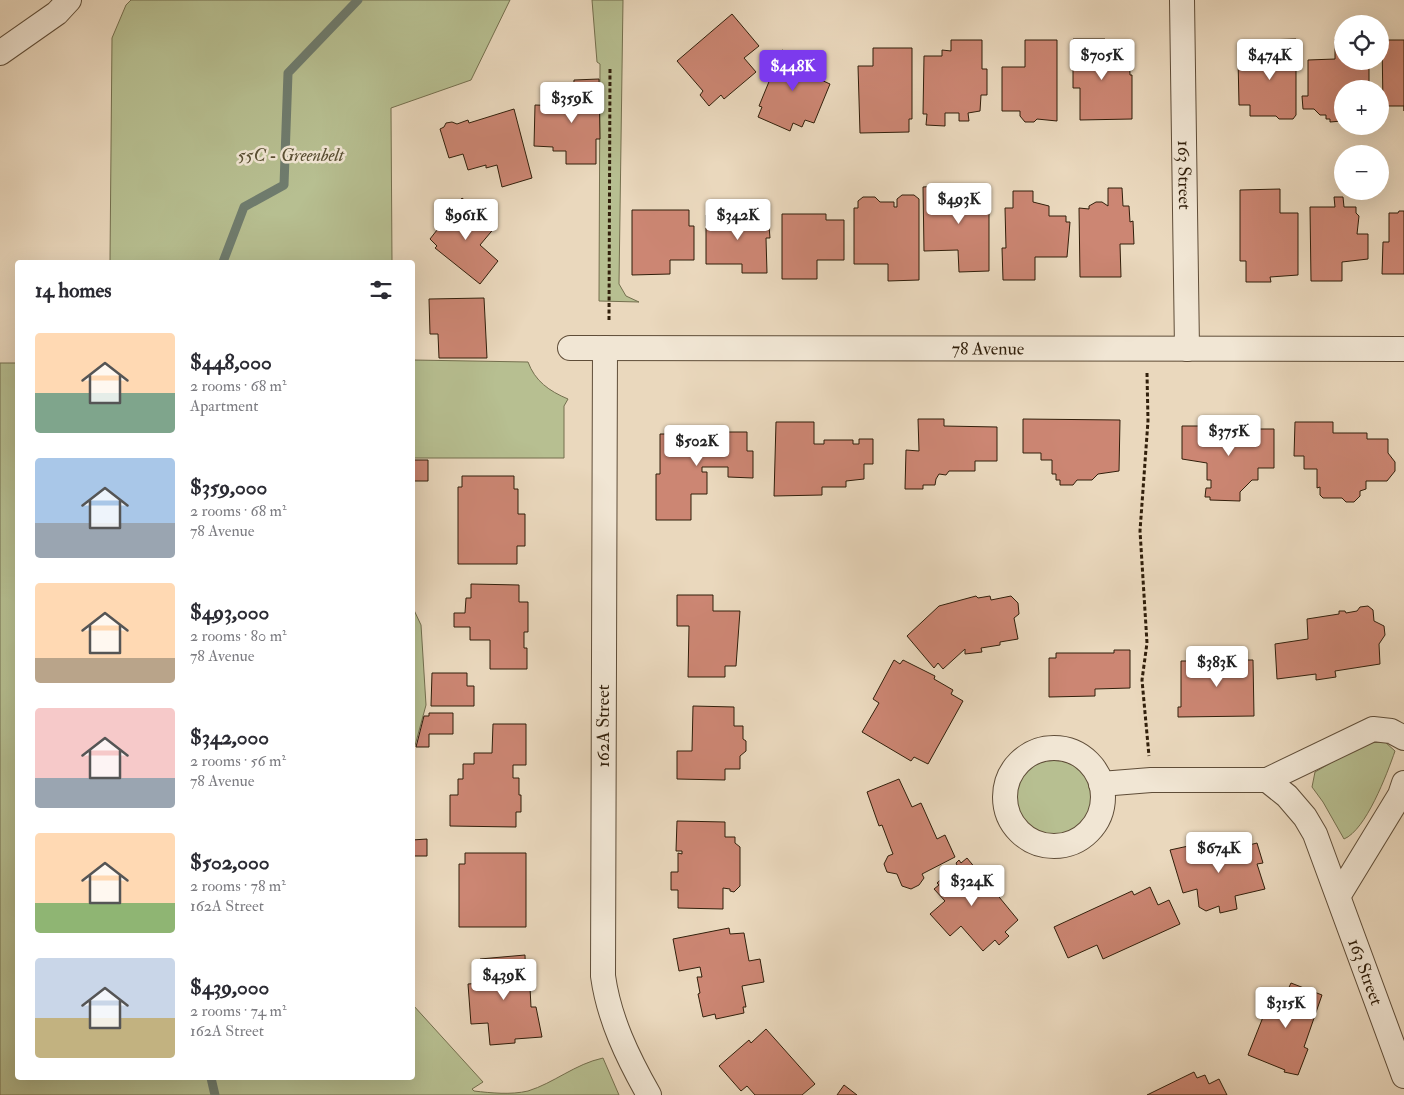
<!DOCTYPE html>
<html lang="en">
<head>
<meta charset="utf-8">
<style>
  body { margin:0; font-family:"IM FELL Double Pica",serif; background:#f2f2f3; color:#2b2b33; height:100vh; display:flex; flex-direction:column; font-size:19px; white-space:nowrap }
  * { box-sizing:border-box; margin:0 }
  p { font-size:16px; color:#7c7c81 }
  .icon { flex:none; width:28px; height:28px; fill:none; stroke:currentColor; stroke-width:2; stroke-linecap:round; stroke-linejoin:round }
  .map { position:relative; flex:1; overflow:hidden }
  .drawer { position:absolute; left:15px; top:260px; width:400px; height:820px; display:flex; flex-direction:column; background:#fff; border-radius:5px; box-shadow:0 5px 20px #0002 }
  .drawer>* { flex:none }
  .fabs { position:absolute; left:1334px; top:15px; display:grid; gap:10px }
  .fabs a { display:grid; place-items:center; width:55px; height:55px; border-radius:50%; background:#fff; box-shadow:0 5px 20px #0002; font-size:25px }
  .price { position:absolute; translate:-50% -42px; padding:0 11px; border-radius:5px; background:#fff; color:#222; font-size:16px; line-height:32px; filter:drop-shadow(0 1px 2px #0008) }
  .price::after { content:''; position:absolute; left:50%; top:30px; width:15px; height:11px; margin-left:-8px; background:inherit; clip-path:polygon(0 0,100% 0,50% 100%) }
  .price.current { background:#7c3aed; color:#fff }
  ul { padding:0; list-style:none }
  li { display:flex; align-items:center; gap:15px; height:125px; padding:0 20px }
  li span { display:grid; place-items:center; flex:none; width:140px; height:100px; border-radius:5px; color:#555 }
  li>.icon { margin-inline-start:auto }
  span .icon { width:60px; height:60px; fill:#fffc; stroke-width:1 }
  li b { font-size:21px }
  h2 { display:flex; justify-content:space-between; align-items:center; height:60px; padding:0 20px; font-size:21px }
  .map>svg:first-child { display:block }
  .green { fill:#b7bf91; stroke:#746f4e }
  .lines { fill:none; stroke-linecap:round; stroke-linejoin:round }
  .stream { stroke:#6f7c6e; stroke-width:9 }
  .building { fill:#cc8673; stroke:#311f0b }
  .minor-casing { stroke:#5f4d38; stroke-width:26 }
  .path { stroke:#311f0b; stroke-width:3; stroke-dasharray:4 2.5; stroke-linecap:butt }
  .minor { stroke:#f1e6d4; stroke-width:24 }
  .labels { text-anchor:middle; dominant-baseline:central; stroke-width:5; stroke-linejoin:round; paint-order:stroke }
  .park-label { font-size:18px; font-style:italic; fill:#594f33; stroke:#f1e6d4 }
  .street-label { font-size:18px; fill:#311f0b; stroke:#f1e6d4 }
</style>
</head>
<body>
<div class="map">
<svg width="1404" height="1095" viewBox="0 0 1404 1095">
  <rect width="100%" height="100%" fill="#ead8bd"/>
  <filter id="stains"><feTurbulence type="fractalNoise" baseFrequency=".004" numOctaves="4"/><feColorMatrix values="0 0 0 0 .2 0 0 0 0 .09 0 0 0 0 .02 0 0 0 .5 -.17"/></filter>
  <radialGradient id="worn" r=".72"><stop offset=".6" stop-color="#630" stop-opacity="0"/><stop offset="1" stop-color="#630" stop-opacity=".3"/></radialGradient>
  <path class="green" d="M131 0H510L471 80 391 108 392 262H110L112 38 126 5Z
    M592 0H623L619 284 626 296 639 302 599 301 600 64 597 62Z
    M413 360 528 362C535 381 549 391 568 399L564 406V458H413Z
    M0 363H18V1078H412L413 1005 483 1082 472 1089 474 1091C491 1093 511 1095 528 1091 554 1083 575 1064 603 1058L619 1095H0Z
    M413 608 421 625 426 705 413 753Z
    M1385 742 1395 751C1387 774 1366 830 1344 839L1323 802 1312 787 1315 772 1365 743Z
    M1013 798a41 41 0 1 1 82 0a41 41 0 1 1-82 0Z"/>
  <g class="lines">
    <path class="stream" d="M223 262 244 207 284 185 288 73 358 0
      M211 1078 215 1095"/>
  </g>
  <path class="building" d="M732 14 759 46 744 58 756 72 724 99 721 95 709 106 700 95 703 91 677 61Z
    M1073 39H1105L1106 46H1114V52H1129L1130 75H1132V119L1080 120V88H1073Z
    M1296 39V115L1293 119H1279L1276 116H1250V105H1239L1238 58H1266L1265 40Z
    M1335 39H1342V61H1369V89H1342V121L1330 122V119H1326V115H1320L1314 109H1303L1302 96H1308V60L1335 59Z
    M951 40H982V69H987V95H981L980 111 968 113 969 121H959V113H945V126L926 125 927 114H923L924 56H942V50L951 51Z
    M1025 40H1057V121L1037 119 1034 122H1025L1020 116V111H1002V67H1025Z
    M1382 40H1404V111V106H1383Z
    M873 48H912V119H909V132L860 133 858 66H873Z
    M782 50 823 67 819 79 830 84 814 123 805 120 802 127 793 123 790 131 758 117 762 107 759 106Z
    M599 79 600 139H596V164H566V151H553V147L534 146 535 105 564 106V100H573L574 80Z
    M514 109 532 178 502 187 497 165 486 168V165L468 170 463 154 449 158 440 129 444 127 446 123 452 122 457 124 468 120 469 123Z
    M954 185H965L971 191V187H986V196H989V271L959 272 958 250 924 251 923 187 938 186 939 197H949L948 191Z
    M1108 188H1122L1123 206H1129L1130 222 1133 221 1134 244H1120L1121 277H1080L1079 208 1089 209V206L1096 202H1102L1108 206Z
    M1280 189V213H1298V275L1270 277 1271 282H1246V261H1240V190Z
    M1013 191H1033V202L1049 206V216H1066V222H1070L1067 257H1035V280H1003L1002 248H1006L1005 208H1013Z
    M902 195H914L919 199V280L888 281V264H854V208H858V201L863 197H875L880 202H894V207H897V199Z
    M1334 197H1343L1344 207H1356V213L1359 216 1357 234H1368V259L1342 262V281H1311L1310 207H1335Z
    M462 198 496 226 480 245 498 261 480 284 435 248 437 246 430 239Z
    M632 210H689V226H694V260H670V274L632 275Z
    M1399 211H1404V274H1382L1383 242H1389V213H1398Z
    M768 214 770 238H766L767 273H742V264H706V228H714V226H706V215Z
    M782 214H826V220H844V260H817V279H782Z
    M484 298 487 358H439L438 334H430L429 299Z
    M918 419H944V426L997 427V461H975V471H949L946 475 939 474 936 479 935 485H923V489H905L906 450 919 451Z
    M1023 419 1120 420 1119 471 1098 474 1092 480H1077L1073 485H1060V480H1056V474H1052V460H1041V453H1023Z
    M776 422H814V444H824V440H853V444H859V439H873V464H864V479L846 481V487H822V495L774 496Z
    M1295 422H1333V433H1367V439H1388V453L1395 462V471L1387 481H1366V489L1360 491V496L1354 502H1346L1342 498H1323L1320 495V487L1317 488V469H1304V456H1294Z
    M1182 426H1214V429H1274V468H1258V480H1252L1240 492V501L1210 500V497H1205L1206 488H1211V480H1207V463L1182 459Z
    M697 427H724V432H747V451H753V478L728 477V467H702V472H707V494H691V520H656V474H660V434H682V442H687V432H697Z
    M412 460H428V481H412Z
    M462 476H514V489H518V514H525V546H517V564H458V487H462Z
    M471 584 519 585V602H528V632H524V648H527V669H490V640H470V627H454V613H465L466 598H471Z
    M677 595H713V611H740L736 666H725V677H688L689 626H677Z
    M976 596 978 598 990 596 991 600 1011 596 1018 603 1019 614 1014 618 1018 639 1000 642V645L981 648 982 652 965 654V649L943 669 938 663 934 668 907 636 939 606Z
    M1368 606 1373 610 1374 621 1384 626 1385 635 1379 644 1380 664 1335 671 1336 677 1316 680V674L1277 679 1275 644 1308 639 1307 619 1339 614V611H1345L1346 613 1357 611 1360 607Z
    M1114 650H1130V688L1095 689V696L1049 697V658H1056V653H1114Z
    M1225 656H1233L1237 660H1253L1254 716 1178 717V707H1181V661H1221Z
    M894 660 900 664 903 660 935 676 934 679 953 690 951 694 963 701 928 764 914 757 911 761 862 732 879 703 873 699Z
    M432 673H467V686H474V706H431Z
    M693 706 734 707V726H743V739L746 741V751L740 756V769H725V780L677 779V751H692Z
    M429 713H453V734H429V747H416L424 716H429Z
    M493 724H526V765H513V778H519V795H521V812H516V827L450 826V795H458V779H463V764H474V753H492Z
    M899 779 912 807 921 803 937 839 945 835 955 857 922 874 924 878 919 885 911 889 902 886 897 874 887 872 884 864 888 856 893 854 882 825 879 826 867 792Z
    M677 821 725 822V837H735V843L740 847V886L734 892 730 891V889L723 888V909L678 908V890H671V872H678V853L682 854V851H676Z
    M427 839V856H412V840Z
    M1207 842 1210 855 1257 843 1263 863 1257 864 1265 889 1235 896 1237 909 1220 913 1219 906 1206 911 1199 907 1197 889 1183 893 1170 850Z
    M465 853H526V927H459V864H465Z
    M967 858 1018 920 1005 932 1009 936 999 945 995 940 983 951 961 926 950 936 930 914 945 901 934 889 939 885 937 883 957 865 956 863 959 860 961 863Z
    M1150 887 1158 905 1169 900 1180 924 1103 959 1097 945 1068 958 1054 927 1132 891 1134 895Z
    M729 928 730 934 744 933 749 961 760 959 764 982 742 986 746 1007H743L744 1013 716 1019 715 1014 703 1017 698 994 700 993 697 977H702L700 967 679 971 673 939Z
    M525 955 526 989 530 988 531 1007H536L542 1037 515 1039V1043L490 1045 488 1023 471 1024 468 984 482 983 480 959Z
    M1291 983 1322 995 1304 1047 1308 1049 1298 1075 1284 1072 1285 1070 1248 1055 1273 992 1285 996Z
    M766 1029 815 1084 802 1095H755L747 1086 741 1091 719 1066 749 1040 751 1043Z
    M1194 1072 1197 1078 1205 1075 1209 1084 1219 1079 1227 1095H1147Z
    M844 1085 857 1095H837Z"/>
  <g class="lines">
    <defs>
      <g id="minor">
        <path id="s1" d="M1182 0 1187 349"/>
        <path d="M0 53 57 13 69 0"/>
        <path id="s2" d="M570 348 1404 349"/>
        <path d="M605 348 603 976C609 1019 628 1058 649 1095"/>
        <circle cx="1054" cy="797" r="49"/>
        <path d="M1267 780 1373 729 1391 731 1404 738"/>
        <path id="s3" d="M1101 784 1151 780H1267L1287 796 1305 817 1315 834 1404 1076"/>
        <path d="M1339 895 1400 795 1404 783"/>
      </g>
    </defs>
    <use href="#minor" class="minor-casing"/>
    <path class="path" d="M609 320 610 68
      M1147 373 1148 421 1140 531 1147 643 1142 680 1149 756"/>
    <use href="#minor" class="minor"/>
  </g>
  <g class="labels">
    <g class="park-label">
      <text x="291" y="155">55C - Greenbelt</text>
    </g>
    <g class="street-label">
      <text stroke="none"><textPath href="#s1" startOffset="175">163 Street</textPath></text>
      <text stroke="none"><textPath href="#s2" startOffset="418">78 Avenue</textPath></text>
      <text transform="translate(603 726) rotate(-90)">162A Street</text>
      <text stroke="none"><textPath href="#s3" startOffset="386">163 Street</textPath></text>
    </g>
  </g>
  <rect width="100%" height="100%" filter="url(#stains)"/>
  <rect width="100%" height="100%" fill="url(#worn)"/>
</svg>
<div class="fabs">
<a><svg class="icon" aria-label="locate" viewBox="0 0 24 24"><circle cx="12" cy="12" r="6"/><path d="M12 2v4M12 18v4M2 12h4M18 12h4"/></svg></a>
<a>+</a>
<a>−</a>
</div>
<b class="price" style="left:1102px;top:81px">$705K</b>
<b class="price" style="left:1270px;top:81px">$474K</b>
<b class="price current" style="left:793px;top:92px">$448K</b>
<b class="price" style="left:572px;top:124px">$359K</b>
<b class="price" style="left:959px;top:225px">$493K</b>
<b class="price" style="left:466px;top:241px">$961K</b>
<b class="price" style="left:738px;top:241px">$342K</b>
<b class="price" style="left:1229px;top:457px">$375K</b>
<b class="price" style="left:697px;top:467px">$502K</b>
<b class="price" style="left:1217px;top:688px">$383K</b>
<b class="price" style="left:1219px;top:874px">$674K</b>
<b class="price" style="left:972px;top:907px">$324K</b>
<b class="price" style="left:504px;top:1001px">$439K</b>
<b class="price" style="left:1286px;top:1029px">$315K</b>
<section class="drawer">
<h2>14 homes<svg class="icon" aria-label="filters" viewBox="0 0 24 24"><path d="M4 7h16M4 17h16"/><circle cx="9" cy="7" r="2"/><circle cx="15" cy="17" r="2"/></svg></h2>
<ul>
<li><span style="background:linear-gradient(#ffd9b3 60%,#7fa58c 0)"><svg class="icon" aria-label="home" viewBox="0 0 24 24"><path d="M3 11l9-7 9 7M6 9v11h12V9"/></svg></span><div><b>$448,000</b><p>2 rooms · 68 m²</p><p>Apartment</p></div></li>
<li><span style="background:linear-gradient(#a9c7e8 65%,#9aa5b1 0)"><svg class="icon" aria-label="home" viewBox="0 0 24 24"><path d="M3 11l9-7 9 7M6 9v11h12V9"/></svg></span><div><b>$359,000</b><p>2 rooms · 68 m²</p><p>78 Avenue</p></div></li>
<li><span style="background:linear-gradient(#ffd9b3 75%,#b9a48a 0)"><svg class="icon" aria-label="home" viewBox="0 0 24 24"><path d="M3 11l9-7 9 7M6 9v11h12V9"/></svg></span><div><b>$493,000</b><p>2 rooms · 80 m²</p><p>78 Avenue</p></div></li>
<li><span style="background:linear-gradient(#f6c9c9 70%,#9aa5b1 0)"><svg class="icon" aria-label="home" viewBox="0 0 24 24"><path d="M3 11l9-7 9 7M6 9v11h12V9"/></svg></span><div><b>$342,000</b><p>2 rooms · 56 m²</p><p>78 Avenue</p></div></li>
<li><span style="background:linear-gradient(#ffd9b3 70%,#8fb573 0)"><svg class="icon" aria-label="home" viewBox="0 0 24 24"><path d="M3 11l9-7 9 7M6 9v11h12V9"/></svg></span><div><b>$502,000</b><p>2 rooms · 78 m²</p><p>162A Street</p></div></li>
<li><span style="background:linear-gradient(#c9d6e8 60%,#c2b280 0)"><svg class="icon" aria-label="home" viewBox="0 0 24 24"><path d="M3 11l9-7 9 7M6 9v11h12V9"/></svg></span><div><b>$439,000</b><p>2 rooms · 74 m²</p><p>162A Street</p></div></li>
</ul>
</section>
</div>
</body>
</html>
